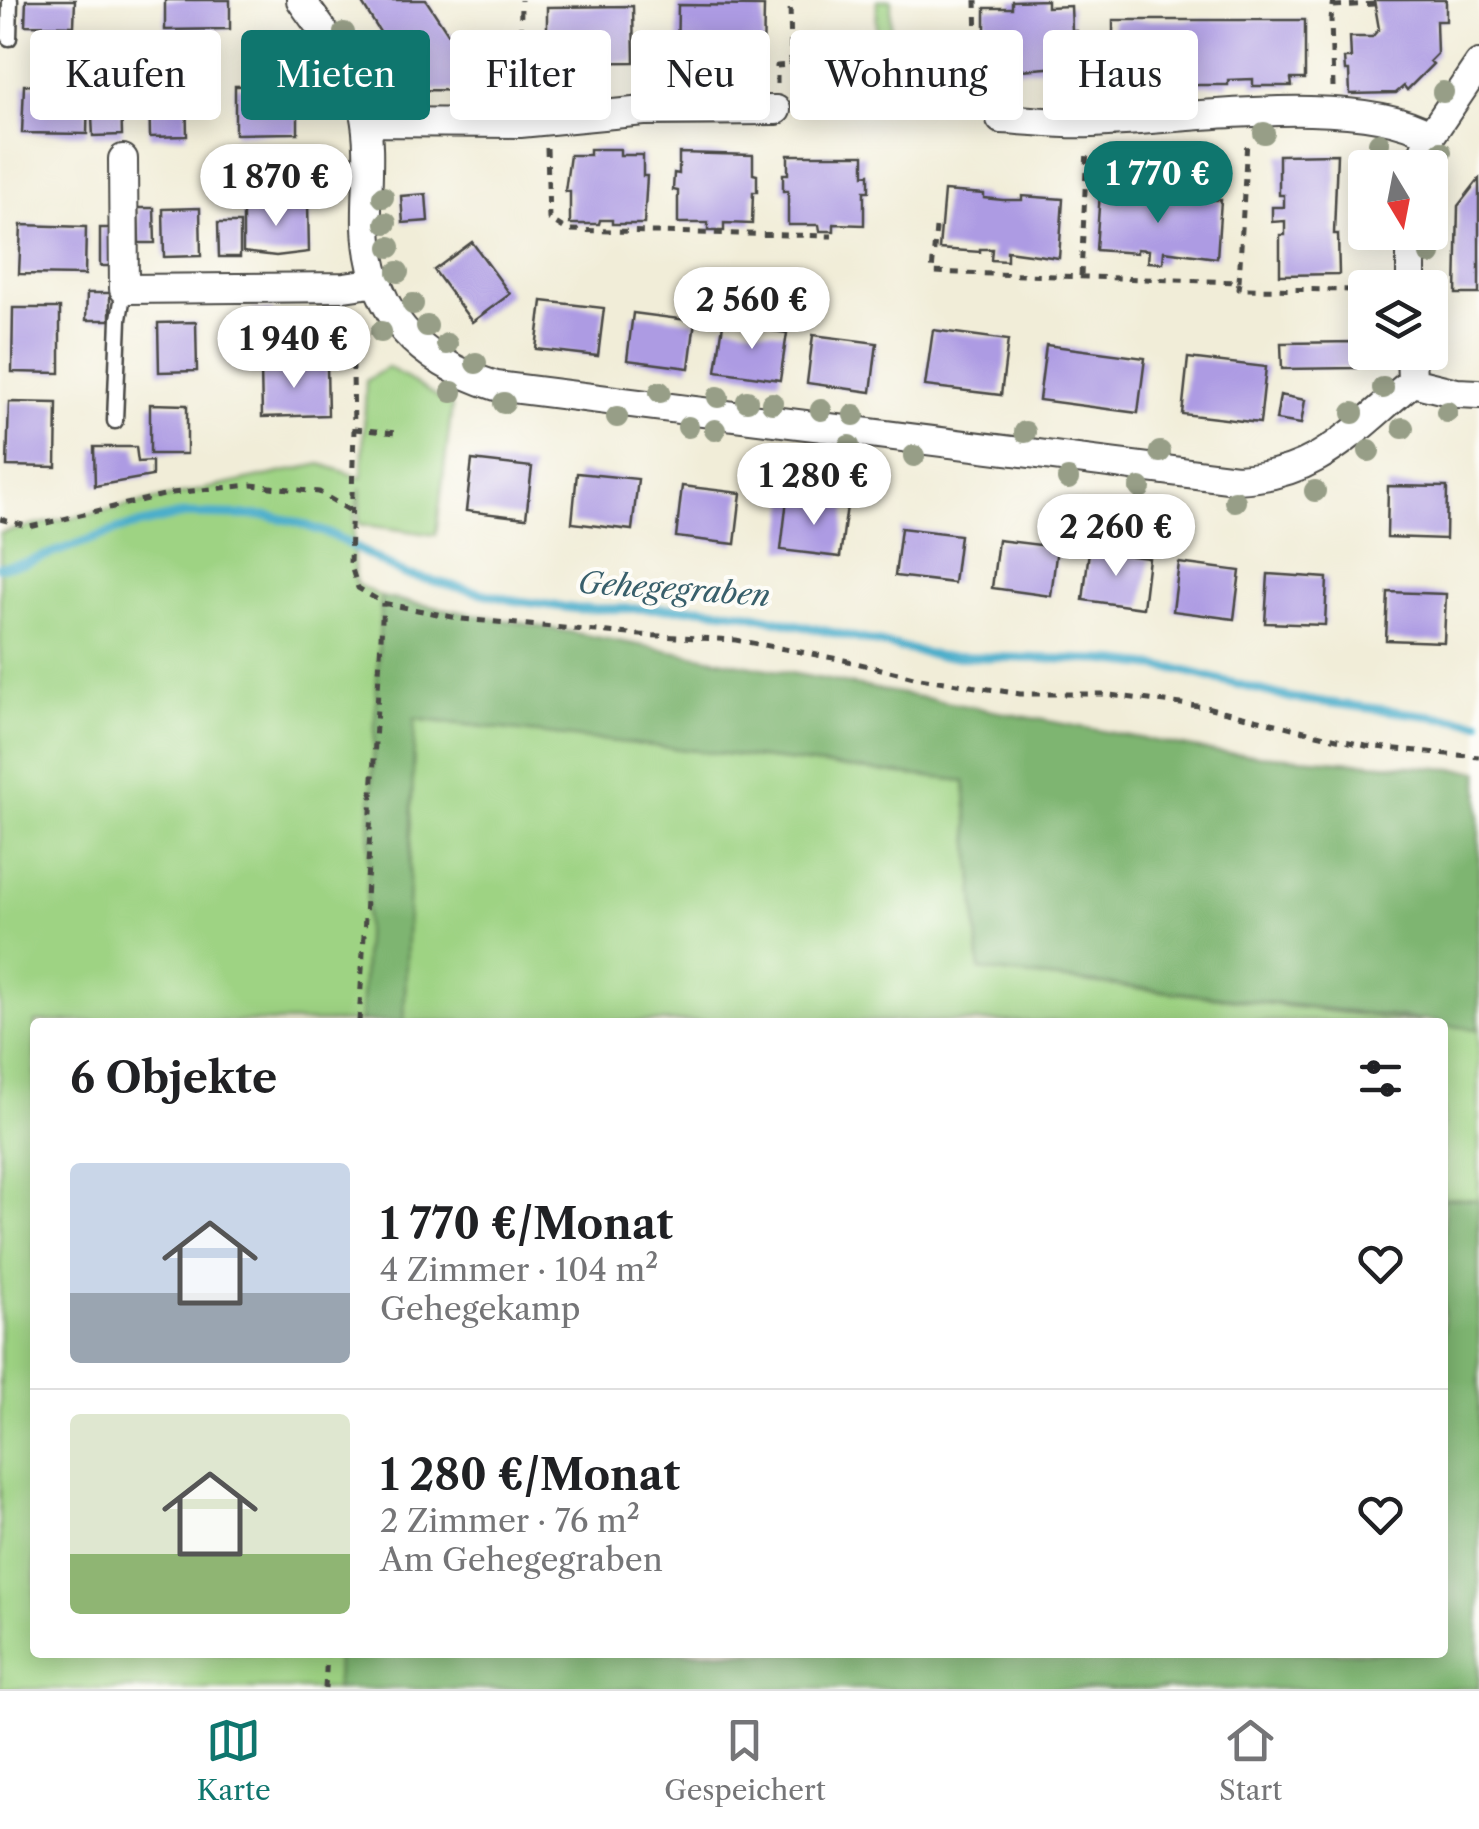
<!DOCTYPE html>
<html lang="de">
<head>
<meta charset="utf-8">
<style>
  body { margin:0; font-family:"Libre Caslon Text",serif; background:#f2f2f2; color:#202124; height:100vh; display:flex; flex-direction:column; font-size:38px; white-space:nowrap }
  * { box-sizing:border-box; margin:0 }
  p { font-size:32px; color:#757577 }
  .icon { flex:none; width:55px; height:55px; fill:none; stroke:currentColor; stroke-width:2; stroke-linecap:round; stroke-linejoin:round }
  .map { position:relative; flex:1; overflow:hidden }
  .sheet { position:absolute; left:30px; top:1018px; width:1418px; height:640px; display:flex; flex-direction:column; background:#fff; border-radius:10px; box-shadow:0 5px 25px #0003 }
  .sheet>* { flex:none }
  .guide { position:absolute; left:30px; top:30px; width:1420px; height:90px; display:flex; gap:20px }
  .needle { width:65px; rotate:170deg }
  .fabs { position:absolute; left:1348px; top:150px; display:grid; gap:20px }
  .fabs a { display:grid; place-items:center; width:100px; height:100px; border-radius:10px; background:#fff; box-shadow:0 5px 25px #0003; font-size:50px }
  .price { position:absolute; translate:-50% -85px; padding:0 22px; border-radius:35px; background:#fff; color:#222; font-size:32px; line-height:65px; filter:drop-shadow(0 2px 5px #0008) }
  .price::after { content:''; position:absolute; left:50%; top:60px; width:30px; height:22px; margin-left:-15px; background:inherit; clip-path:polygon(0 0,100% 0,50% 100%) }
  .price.active { background:#0f766e; color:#fff }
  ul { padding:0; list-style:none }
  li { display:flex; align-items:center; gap:30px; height:250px; padding:0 40px }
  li+li { border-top:2px solid #e0e0e0 }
  li span { display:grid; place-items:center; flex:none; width:280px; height:200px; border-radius:10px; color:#555 }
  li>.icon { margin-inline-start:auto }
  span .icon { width:120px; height:120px; fill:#fffc; stroke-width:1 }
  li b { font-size:42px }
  h2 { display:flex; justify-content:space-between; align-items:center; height:120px; padding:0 40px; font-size:42px }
  .tag { padding:0 35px; border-radius:10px; background:#fff; box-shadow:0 5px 25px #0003; font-size:35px; line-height:90px }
  .tag.active { background:#0f766e; color:#fff }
  .tabs { display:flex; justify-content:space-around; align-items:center; height:140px; border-top:2px solid #e0e0e0; background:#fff; font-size:28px; color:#757577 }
  .tabs a { display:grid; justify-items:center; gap:5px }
  .tabs .active { color:#0f766e }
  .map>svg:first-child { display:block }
  .green { fill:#9ed383; stroke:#647f57; stroke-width:2.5 }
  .forest { fill:#7eb571; stroke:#54704e; stroke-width:2.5 }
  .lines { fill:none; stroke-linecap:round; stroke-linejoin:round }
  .stream { stroke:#4baecb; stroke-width:9 }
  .building { fill:#ad9be3 }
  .service-casing { stroke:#494845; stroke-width:19 }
  .minor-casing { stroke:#494845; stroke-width:32 }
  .path { stroke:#494845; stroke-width:5; stroke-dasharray:8 8; stroke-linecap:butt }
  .service { stroke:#fff; stroke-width:14 }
  .minor { stroke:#fff; stroke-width:28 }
  .tree { fill:#979e87 }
  .labels { text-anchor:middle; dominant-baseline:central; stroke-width:8; stroke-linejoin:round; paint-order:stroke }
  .water-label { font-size:30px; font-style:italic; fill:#385f6b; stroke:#fdfcf7 }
</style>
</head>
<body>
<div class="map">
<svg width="1479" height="1689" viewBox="0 0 1479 1689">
  <rect width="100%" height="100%" fill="#fdfcf7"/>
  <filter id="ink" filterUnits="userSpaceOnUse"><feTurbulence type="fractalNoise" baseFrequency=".01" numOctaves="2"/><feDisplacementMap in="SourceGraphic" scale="20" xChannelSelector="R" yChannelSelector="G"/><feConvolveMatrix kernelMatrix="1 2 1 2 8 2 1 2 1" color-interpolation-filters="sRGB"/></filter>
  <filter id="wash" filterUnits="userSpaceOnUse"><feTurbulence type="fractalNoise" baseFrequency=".0048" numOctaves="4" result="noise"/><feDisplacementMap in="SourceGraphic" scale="40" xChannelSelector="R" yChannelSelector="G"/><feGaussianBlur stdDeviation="2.25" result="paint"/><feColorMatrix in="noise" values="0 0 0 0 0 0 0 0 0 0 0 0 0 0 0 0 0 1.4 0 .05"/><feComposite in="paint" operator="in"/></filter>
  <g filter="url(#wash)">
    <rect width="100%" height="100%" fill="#f1edd8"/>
    <path class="green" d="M877 0H891V71H876Z
      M388 367 452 406 436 535 359 524 361 487C352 519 351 551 356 584L381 597 365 1022H35V1652L342 1653 340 1689H0V533L321 464 362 478 366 381Z
      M414 719 965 781 980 970 1421 1022H404Z
      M1443 1025 1479 1029V1200L1444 1198 1443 1201Z"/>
    <path class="forest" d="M381 597 1215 752 1479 771V1029L1443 1025 1442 1022 980 970 965 781 415 719 404 1022H361Z
      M1444 1198 1479 1200V1689H336L337 1652H1442Z"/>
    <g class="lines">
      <path class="stream" d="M0 567 25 563 120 529 185 514 268 516 293 521 332 535 404 574 511 600 578 609 700 608 744 613 938 656 1103 660 1177 669 1291 698 1479 722"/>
    </g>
    <g id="blocks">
      <path class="building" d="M26 0H75L74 26 25 25Z
        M165 0H230V29L165 30Z
        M360 0H426L449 35 503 33 500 91 416 90Z
        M1047 0V7L1071 6 1072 31H1077V42L1072 43V66L1009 71V67L986 68 985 44H981V33H985V8H1012V1Z
        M1374 0H1446V21H1436L1437 54 1430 61 1433 64 1407 90 1404 86 1396 93 1350 94 1349 71H1345L1344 58H1351L1350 37H1372L1379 29Z
        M678 5 764 6 763 63H677Z
        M633 6 634 62 547 63V7Z
        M1113 20H1305V79H1291L1292 86H1253V79L1228 80V85H1189L1190 80H1166V85H1128V80H1113Z
        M24 85 88 87 87 134 22 133Z
        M298 85V133L235 134V86Z
        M149 88H186L187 136 150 137Z
        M121 98 122 135 93 136 91 99Z
        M590 149H620V155H643V176H647L644 224H612V220H600L599 224H570V191H565L570 155H590Z
        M679 153 753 155V174L757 175V192H753L752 224 724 223V231H708V223H678V191L673 190 674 173 679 174Z
        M1337 154 1334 234H1338L1339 274 1280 275V235H1285V221L1272 222V207H1284V195H1279V155Z
        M788 155H864V175L869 174V191H864V225L834 224V231H820L819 225H788V191H783V174H788Z
        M1479 179V294H1456L1458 206Z
        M944 191 984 194V198L1003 200H1022V196L1063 199 1059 258 1007 251V261L991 260 992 249H980V252L939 249Z
        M1100 192 1141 195 1140 199 1221 200 1217 258 1164 251 1163 263 1148 262 1149 250 1137 249V253L1096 250Z
        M426 194 428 221 403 223 401 196Z
        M243 203H308L309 252 276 256 243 252Z
        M138 208H154L155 243H139Z
        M200 208 201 256 164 257 163 209Z
        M218 223H240V257H219Z
        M21 225 86 227 85 275 19 274Z
        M100 228H115V266H100Z
        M472 242 510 294 472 322 434 270Z
        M87 293H110V320H86Z
        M542 301 604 308 598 356 536 349Z
        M13 308H60V373L12 372Z
        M251 310H273V347H252Z
        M633 313 695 321 689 368 627 360Z
        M196 322 197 371 159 372 158 323Z
        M723 324 787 333 780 380 716 371Z
        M933 330 1008 340 1001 395 925 386Z
        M813 335 877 343 871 392 807 383Z
        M1357 342V368L1282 369 1281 343Z
        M1046 345 1145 358 1138 413 1039 400Z
        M1188 358 1266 367 1260 423 1182 414Z
        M327 365 328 415 262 417 261 367Z
        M1280 395 1305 400 1301 424 1276 420Z
        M9 402 57 403 56 467 7 466Z
        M150 404 187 405V454H150Z
        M94 447H136L138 462 152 461V476L95 486Z
        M472 460 532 467 526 518 466 511Z
        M577 473 638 479 632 530 572 523Z
        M682 486 741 493 735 544 676 537Z
        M1388 486 1447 487 1446 539 1387 537Z
        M787 499 847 506 840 557 781 550Z
        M901 528 960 535 954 583 895 576Z
        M998 540 1057 547 1051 596 992 588Z
        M1089 551 1149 558 1143 608 1083 600Z
        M1179 563 1240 571 1234 619 1173 611Z
        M1268 574 1327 578 1325 625 1265 623Z
        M1388 592 1446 594 1444 642 1386 640Z"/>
    </g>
  </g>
  <g filter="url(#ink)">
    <use href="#blocks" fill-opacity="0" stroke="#494845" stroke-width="2.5"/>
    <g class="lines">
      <defs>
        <path id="service" d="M9 38 10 0
          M115 421 119 319 124 289"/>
        <path id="minor" d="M301 0C327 38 354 66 364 112 372 149 366 189 367 227 370 312 418 361 496 386L1236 479C1318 476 1352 431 1412 382L1411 352
          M1001 119C1031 120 1062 125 1092 123 1180 120 1357 91 1431 135
          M366 122 520 123 644 111 776 110
          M123 159 124 289 344 287 378 282
          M1417 168 1431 135 1479 64
          M1411 288V232
          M1412 382 1457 393 1479 394"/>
      </defs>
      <use href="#service" class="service-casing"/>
      <use href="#minor" class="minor-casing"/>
      <path class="path" d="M976 0 978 89
        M1334 6 1374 4
        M791 65 842 68
        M925 69 941 76 977 79
        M777 84V66L791 65 790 0
        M1333 87 1331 19 1334 0
        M796 92 978 89 985 99
        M520 97 521 0
        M547 148 549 219 567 230 832 236
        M936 228 932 272 1239 282 1238 289 1365 290
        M1081 276 1087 149
        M1239 282 1247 140
        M352 315 354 429 350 563 358 588 383 603 462 619 641 635 736 640 844 660 914 677 1020 694H1102L1206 707 1366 746 1479 757
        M354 429 397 433
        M0 519 30 527 172 493 251 485 319 492 352 512
        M359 1022 383 603
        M325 1689 327 1652"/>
      <use href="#service" class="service"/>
      <use href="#minor" class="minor"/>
    </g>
    <g class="tree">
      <circle cx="344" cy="33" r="11"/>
      <circle cx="369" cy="68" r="11"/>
      <circle cx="328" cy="79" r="11"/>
      <circle cx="1443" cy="92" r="11"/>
      <circle cx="380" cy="101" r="11"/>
      <circle cx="1264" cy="133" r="11"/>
      <circle cx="1379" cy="143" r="11"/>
      <circle cx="1441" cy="152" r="11"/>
      <circle cx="342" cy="173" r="11"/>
      <circle cx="383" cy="197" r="11"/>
      <circle cx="386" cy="223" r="11"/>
      <circle cx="390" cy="247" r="11"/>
      <circle cx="1430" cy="254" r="11"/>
      <circle cx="398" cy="272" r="11"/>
      <circle cx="413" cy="304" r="11"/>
      <circle cx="427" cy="326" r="11"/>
      <circle cx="381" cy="332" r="11"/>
      <circle cx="447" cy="344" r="11"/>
      <circle cx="476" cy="363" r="11"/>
      <circle cx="1383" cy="388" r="11"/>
      <circle cx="452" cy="392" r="11"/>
      <circle cx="660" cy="392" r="11"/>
      <circle cx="718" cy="397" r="11"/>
      <circle cx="747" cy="401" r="11"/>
      <circle cx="504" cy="403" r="11"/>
      <circle cx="772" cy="403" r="11"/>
      <circle cx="821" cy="410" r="11"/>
      <circle cx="1447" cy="412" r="11"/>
      <circle cx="1353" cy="413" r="11"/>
      <circle cx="854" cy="415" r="11"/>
      <circle cx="617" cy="417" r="11"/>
      <circle cx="688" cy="427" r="11"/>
      <circle cx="1403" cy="428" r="11"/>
      <circle cx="715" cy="430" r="11"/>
      <circle cx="1025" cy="432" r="11"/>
      <circle cx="849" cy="446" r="11"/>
      <circle cx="1369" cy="451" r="11"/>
      <circle cx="1160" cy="452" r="11"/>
      <circle cx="914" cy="456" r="11"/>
      <circle cx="1068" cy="479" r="11"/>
      <circle cx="1140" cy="488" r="11"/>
      <circle cx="1315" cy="491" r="11"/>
      <circle cx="1235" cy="501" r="11"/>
    </g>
  </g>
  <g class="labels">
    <g class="water-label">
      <text transform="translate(674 589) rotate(4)">Gehegegraben</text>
    </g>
  </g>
</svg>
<div class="fabs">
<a><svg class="needle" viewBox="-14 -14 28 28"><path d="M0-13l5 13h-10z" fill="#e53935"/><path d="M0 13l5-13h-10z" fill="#757577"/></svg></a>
<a><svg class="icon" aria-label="layers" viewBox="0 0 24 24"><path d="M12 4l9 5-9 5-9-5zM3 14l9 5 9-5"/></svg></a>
</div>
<b class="price active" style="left:1158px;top:226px">1 770 €</b>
<b class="price" style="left:276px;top:229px">1 870 €</b>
<b class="price" style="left:752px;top:352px">2 560 €</b>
<b class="price" style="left:294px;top:391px">1 940 €</b>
<b class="price" style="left:814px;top:528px">1 280 €</b>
<b class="price" style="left:1116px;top:579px">2 260 €</b>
<div class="guide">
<a class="tag">Kaufen</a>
<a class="tag active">Mieten</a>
<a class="tag">Filter</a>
<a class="tag">Neu</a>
<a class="tag">Wohnung</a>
<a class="tag">Haus</a>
</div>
<section class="sheet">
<h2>6 Objekte<svg class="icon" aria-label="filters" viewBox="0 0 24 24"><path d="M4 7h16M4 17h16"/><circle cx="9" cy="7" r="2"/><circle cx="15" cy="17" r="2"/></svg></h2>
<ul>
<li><span style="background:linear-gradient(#c9d6e8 65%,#9aa5b1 0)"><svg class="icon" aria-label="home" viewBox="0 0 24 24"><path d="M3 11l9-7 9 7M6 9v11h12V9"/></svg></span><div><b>1 770 €/Monat</b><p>4 Zimmer · 104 m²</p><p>Gehegekamp</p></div><svg class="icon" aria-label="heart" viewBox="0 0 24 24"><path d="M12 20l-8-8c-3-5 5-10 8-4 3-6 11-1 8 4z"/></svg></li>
<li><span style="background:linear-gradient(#dfe7d0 70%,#8fb573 0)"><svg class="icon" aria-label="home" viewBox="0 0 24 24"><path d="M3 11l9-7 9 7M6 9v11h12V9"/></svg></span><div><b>1 280 €/Monat</b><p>2 Zimmer · 76 m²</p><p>Am Gehegegraben</p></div><svg class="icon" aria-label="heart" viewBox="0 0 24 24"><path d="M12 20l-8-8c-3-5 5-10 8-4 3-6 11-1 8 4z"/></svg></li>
</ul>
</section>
</div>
<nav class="tabs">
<a class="active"><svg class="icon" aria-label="map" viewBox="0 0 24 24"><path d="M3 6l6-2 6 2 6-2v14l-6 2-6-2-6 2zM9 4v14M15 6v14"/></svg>Karte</a>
<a><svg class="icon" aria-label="saved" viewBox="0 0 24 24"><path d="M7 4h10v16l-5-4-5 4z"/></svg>Gespeichert</a>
<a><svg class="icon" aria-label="home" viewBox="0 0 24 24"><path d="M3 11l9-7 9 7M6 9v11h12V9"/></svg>Start</a>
</nav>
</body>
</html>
